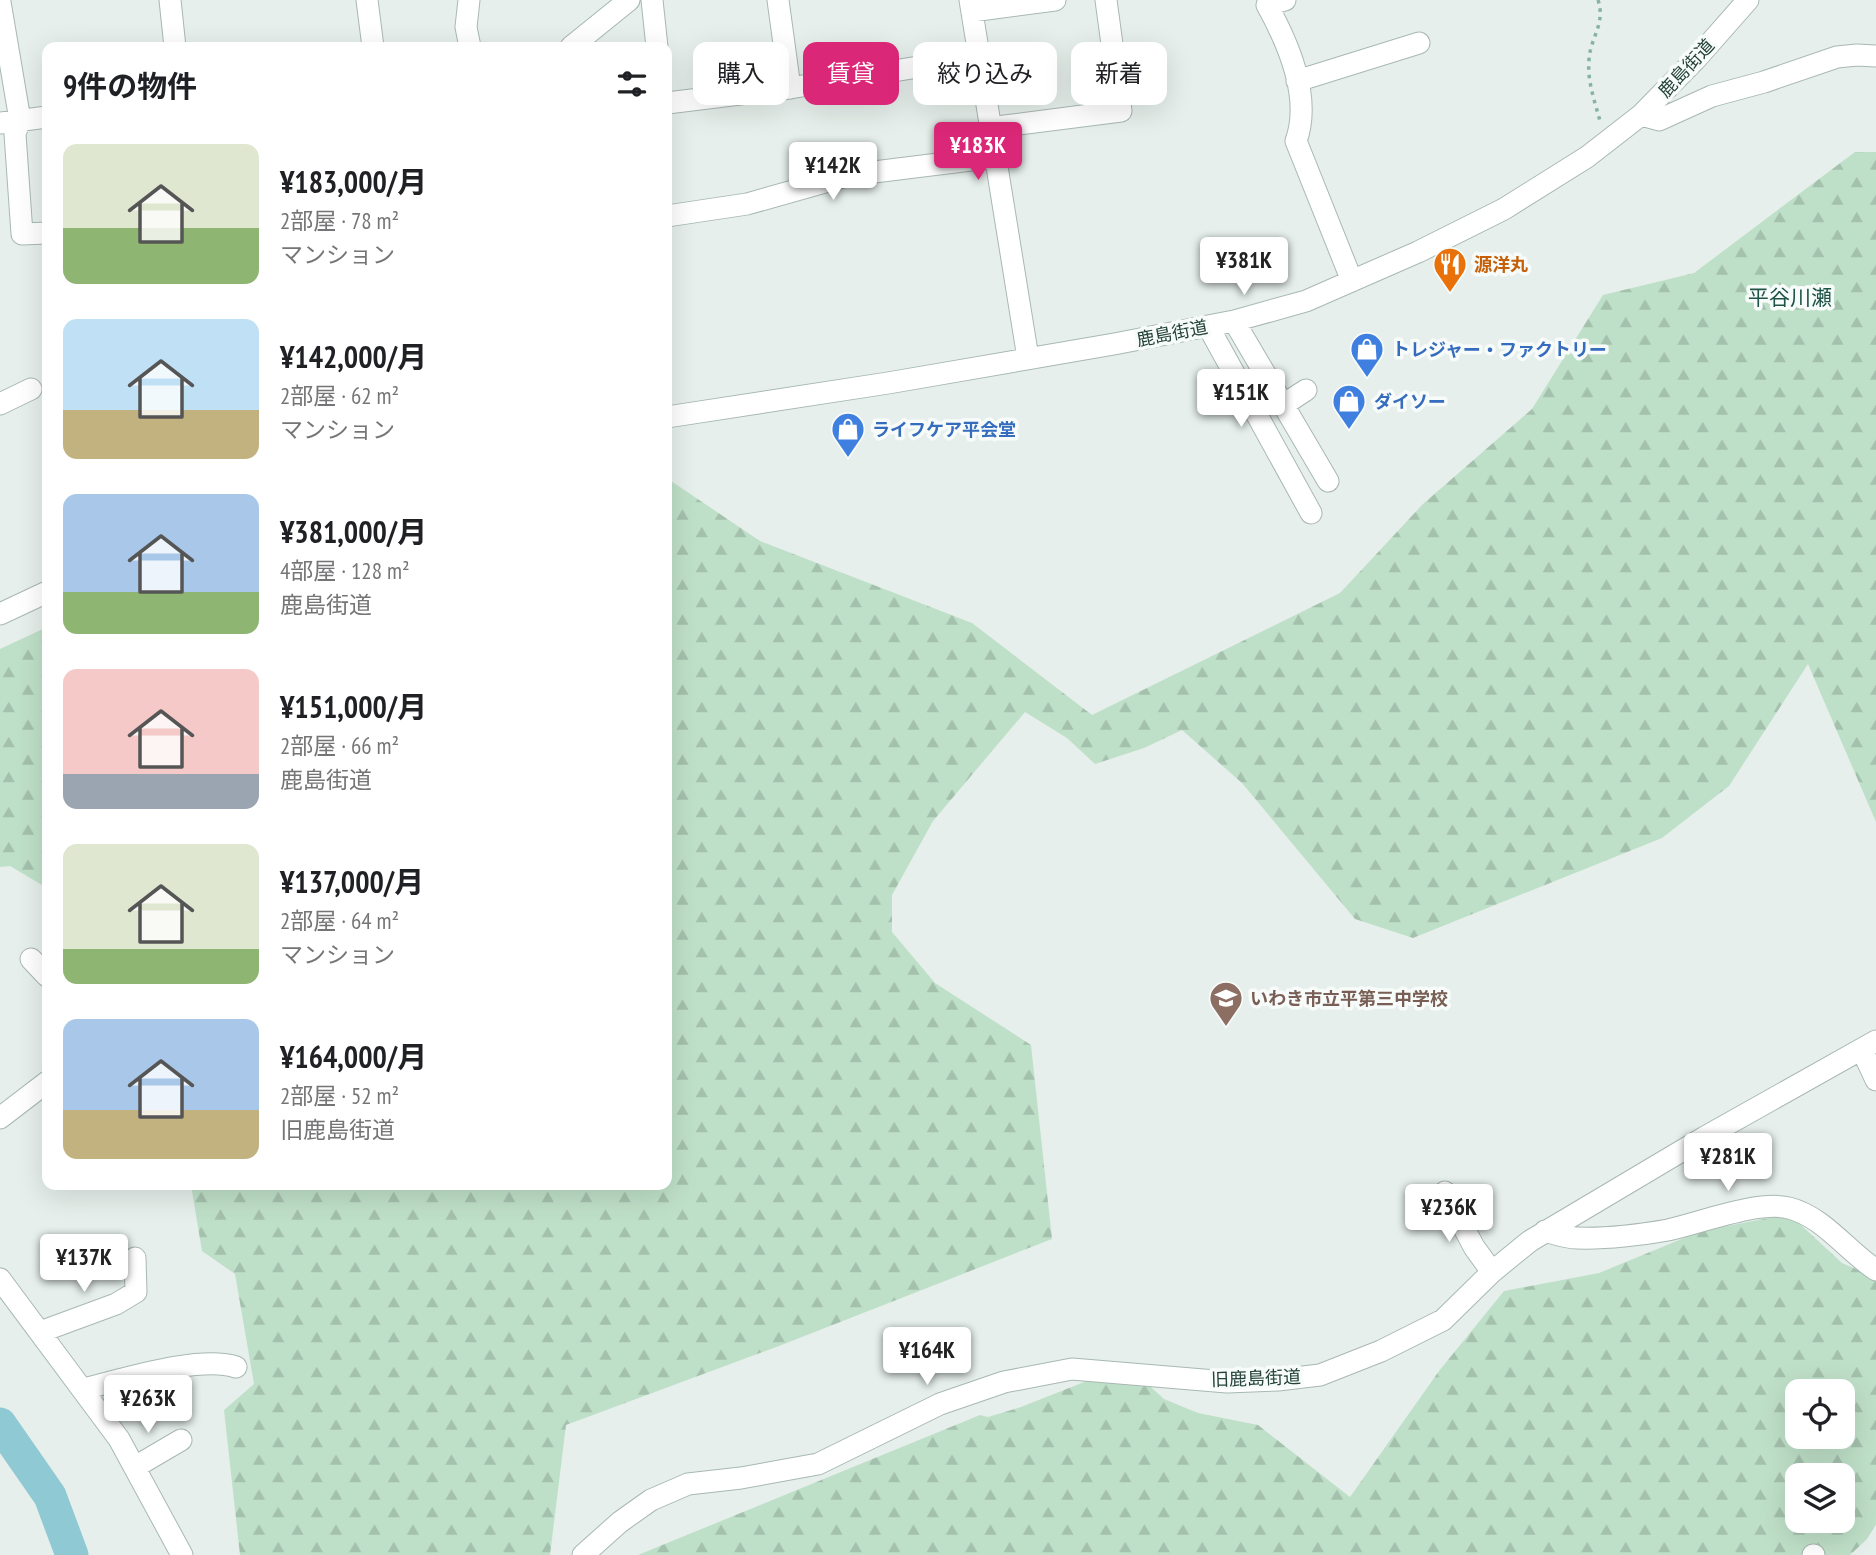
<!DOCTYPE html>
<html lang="ja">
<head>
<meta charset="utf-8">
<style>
  body { margin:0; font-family:"PT Sans Narrow","Noto Sans JP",sans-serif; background:#f2f2f2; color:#202124; height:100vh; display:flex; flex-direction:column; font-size:26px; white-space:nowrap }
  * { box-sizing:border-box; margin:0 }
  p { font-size:23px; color:#757577 }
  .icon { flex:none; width:38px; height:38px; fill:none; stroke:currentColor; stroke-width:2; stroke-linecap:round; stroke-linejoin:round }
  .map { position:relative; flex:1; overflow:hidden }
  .sheet { position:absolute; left:42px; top:42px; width:630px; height:1148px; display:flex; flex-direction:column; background:#fff; border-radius:14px; box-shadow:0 7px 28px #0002 }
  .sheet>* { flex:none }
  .top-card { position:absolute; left:693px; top:42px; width:665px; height:63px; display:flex; gap:14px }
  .tools { position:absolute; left:1785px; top:1379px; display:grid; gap:14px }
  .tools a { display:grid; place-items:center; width:70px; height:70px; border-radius:14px; background:#fff; box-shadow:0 7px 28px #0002; font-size:35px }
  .price { position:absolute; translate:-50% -60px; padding:0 16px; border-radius:7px; background:#fff; color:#222; font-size:23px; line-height:46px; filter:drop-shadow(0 2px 4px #0008) }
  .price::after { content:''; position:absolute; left:50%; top:42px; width:21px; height:16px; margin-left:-10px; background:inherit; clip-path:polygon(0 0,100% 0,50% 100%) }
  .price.on { background:#db2777; color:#fff }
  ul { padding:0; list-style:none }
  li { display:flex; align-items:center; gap:21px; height:175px; padding:0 21px }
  li span { display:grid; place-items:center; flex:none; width:196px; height:140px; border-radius:14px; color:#555 }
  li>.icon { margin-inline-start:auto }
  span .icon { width:84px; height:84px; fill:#fffc; stroke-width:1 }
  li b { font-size:30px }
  h2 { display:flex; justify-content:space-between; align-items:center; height:84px; padding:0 21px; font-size:30px }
  .tag { padding:0 24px; border-radius:14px; background:#fff; box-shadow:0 7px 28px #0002; font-size:24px; line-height:63px }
  .tag.on { background:#db2777; color:#fff }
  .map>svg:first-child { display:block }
  .forest { fill:url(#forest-firs); fill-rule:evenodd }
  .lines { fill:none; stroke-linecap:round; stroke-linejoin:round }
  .river { stroke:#8ec9d4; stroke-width:33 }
  .minor-casing { stroke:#a8b8b2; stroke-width:23 }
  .path { stroke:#86b3a5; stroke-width:3.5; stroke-dasharray:3.5 5; stroke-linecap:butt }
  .minor { stroke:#fff; stroke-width:21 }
  .labels { text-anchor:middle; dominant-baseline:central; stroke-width:7; stroke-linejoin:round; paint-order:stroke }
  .street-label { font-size:18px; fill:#24423a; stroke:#f7fbf9 }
  .food-label { font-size:18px; font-weight:bold; fill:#c56008; stroke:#f7fbf9; text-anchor:start }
  .shop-label { font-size:18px; font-weight:bold; fill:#366cbe; stroke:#f7fbf9; text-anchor:start }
  .education-label { font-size:18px; font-weight:bold; fill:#785e54; stroke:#f7fbf9; text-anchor:start }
  .quarter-label { font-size:21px; fill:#1f5548; stroke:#f7fbf9 }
</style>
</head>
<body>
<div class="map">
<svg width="1876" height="1555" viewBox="0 0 1876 1555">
  <defs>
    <pattern id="forest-firs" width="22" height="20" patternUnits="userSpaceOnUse" patternTransform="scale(1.75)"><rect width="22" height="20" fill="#bfe0c8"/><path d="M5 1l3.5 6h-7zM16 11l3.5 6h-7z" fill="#a4c1ad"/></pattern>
  </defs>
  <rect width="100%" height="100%" fill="#e6efeb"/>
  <path class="forest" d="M1855 152H1876V822L1808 664 1729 786 1662 838 1413 938 1355 919 1242 783 1182 730 1144 748 1095 764 1067 738 1025 712 933 821 892 895V932L935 983 1031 1045 1052 1239 779 1346 566 1425 550 1555H240L224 1410 254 1384 235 1274 202 1251 191 1185H667V481H671L760 541 972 623 1092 715 1340 593 1423 504 1532 409 1603 295 1694 273Z
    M47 627V888L10 866 0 867V649Z
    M1789 1214 1842 1263 1876 1278V1524L1867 1539 1850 1555H638L980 1415 988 1417 1021 1407 1112 1371 1141 1378 1164 1399 1198 1413 1258 1425 1350 1497 1439 1371 1504 1291 1599 1273 1701 1231ZM1797 1391H1843V1437H1797ZM1797 1475H1843V1521H1797Z"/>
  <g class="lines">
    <path class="river" d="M0 1424 50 1496 72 1555"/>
    <defs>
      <path id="minor" d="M170 0 175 47
        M367 0 373 47
        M469 0 466 27 470 47
        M652 0 657 47
        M778 0 790 88
        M970 0 1028 358
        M1285 0 1267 5C1288 43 1312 97 1296 141L1352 281
        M0 2 20 120 15 134 22 234 47 233
        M972 11 1055 0
        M571 47 629 0
        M1297 81 1419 43
        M667 103 790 88 979 57
        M1641 115 1659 120 1712 96 1764 82 1837 57 1857 55 1876 56
        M0 123 47 117
        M989 128 1121 111 1106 0
        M667 216 747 204 850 175 995 157
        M1234 321 1328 481
        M1208 326 1311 513
        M0 404 31 389
        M1283 405 1306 390
        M667 417 888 383 1114 344 1234 321 1306 301 1418 252 1504 209 1587 157 1641 115 1696 59 1748 0
        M0 614 47 592
        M31 959 47 976
        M1862 1050 1876 1080
        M0 1118 47 1082
        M1445 1192 1474 1247 1492 1272
        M1545 1231C1555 1234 1566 1238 1577 1238 1606 1239 1639 1235 1668 1230 1700 1223 1759 1200 1789 1208 1824 1217 1847 1251 1876 1270
        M0 1279 119 1439 182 1555
        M40 1332 116 1304 136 1292 135 1258
        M83 1389C122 1380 199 1355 236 1367
        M135 1467 181 1440
        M583 1555 620 1522 651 1500 688 1484 741 1478 818 1464 940 1404 1004 1382 1072 1369 1227 1382 1278 1380 1320 1375 1381 1351 1443 1320 1492 1272 1530 1241 1705 1137 1876 1041
        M1813 1555H1814"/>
    </defs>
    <use href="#minor" class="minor-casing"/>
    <path class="path" d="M1598 0C1606 24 1590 38 1589 60 1587 81 1595 102 1600 121"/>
    <use href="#minor" class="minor"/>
  </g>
  <defs>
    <symbol id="restaurant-pin" viewBox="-11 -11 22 30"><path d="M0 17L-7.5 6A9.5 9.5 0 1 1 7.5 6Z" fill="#e8710a" stroke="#f7fbf9"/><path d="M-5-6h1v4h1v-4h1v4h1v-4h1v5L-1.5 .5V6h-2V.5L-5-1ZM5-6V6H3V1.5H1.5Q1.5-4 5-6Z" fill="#fff"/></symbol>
    <symbol id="shop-pin" viewBox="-11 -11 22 30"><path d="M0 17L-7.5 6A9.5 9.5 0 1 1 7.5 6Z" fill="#3f7fe0" stroke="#f7fbf9"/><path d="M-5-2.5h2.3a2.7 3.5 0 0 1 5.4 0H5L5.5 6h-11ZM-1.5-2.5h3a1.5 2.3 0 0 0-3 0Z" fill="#fff"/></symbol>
    <symbol id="school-pin" viewBox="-11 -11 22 30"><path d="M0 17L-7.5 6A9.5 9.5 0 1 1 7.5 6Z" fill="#8d6e63" stroke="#f7fbf9"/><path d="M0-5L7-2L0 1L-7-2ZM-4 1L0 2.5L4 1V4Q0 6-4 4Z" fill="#fff"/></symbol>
  </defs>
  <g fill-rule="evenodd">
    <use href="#restaurant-pin" x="1431" y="245" width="38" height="52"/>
    <use href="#shop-pin" x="1348" y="330" width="38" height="52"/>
    <use href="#shop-pin" x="1330" y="382" width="38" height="52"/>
    <use href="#shop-pin" x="829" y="410" width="38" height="52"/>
    <use href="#school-pin" x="1207" y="979" width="38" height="52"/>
  </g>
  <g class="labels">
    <g class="street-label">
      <text transform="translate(1686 68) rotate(-47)">鹿島街道</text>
      <text transform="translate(1172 333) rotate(-11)">鹿島街道</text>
      <text transform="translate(1256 1378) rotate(-2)">旧鹿島街道</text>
    </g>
    <g class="food-label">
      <text x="1474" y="264">源洋丸</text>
    </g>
    <g class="shop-label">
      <text x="1392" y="349">トレジャー・ファクトリー</text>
      <text x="1374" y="401">ダイソー</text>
      <text x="872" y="429">ライフケア平会堂</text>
    </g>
    <g class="education-label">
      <text x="1250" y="998">いわき市立平第三中学校</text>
    </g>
    <g class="quarter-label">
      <text x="1790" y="297">平谷川瀬</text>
    </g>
  </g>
</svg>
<div class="tools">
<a><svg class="icon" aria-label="locate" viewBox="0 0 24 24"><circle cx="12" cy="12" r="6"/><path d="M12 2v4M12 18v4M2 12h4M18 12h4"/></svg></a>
<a><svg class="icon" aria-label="layers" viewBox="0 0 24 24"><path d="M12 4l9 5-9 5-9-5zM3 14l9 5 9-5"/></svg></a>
</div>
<b class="price on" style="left:978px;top:182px">¥183K</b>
<b class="price" style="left:833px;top:202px">¥142K</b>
<b class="price" style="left:1244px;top:297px">¥381K</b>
<b class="price" style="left:1241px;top:429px">¥151K</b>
<b class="price" style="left:1728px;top:1193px">¥281K</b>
<b class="price" style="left:1449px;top:1244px">¥236K</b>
<b class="price" style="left:84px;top:1294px">¥137K</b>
<b class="price" style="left:927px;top:1387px">¥164K</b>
<b class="price" style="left:148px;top:1435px">¥263K</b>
<div class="top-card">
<a class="tag">購入</a>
<a class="tag on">賃貸</a>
<a class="tag">絞り込み</a>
<a class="tag">新着</a>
</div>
<section class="sheet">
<h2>9件の物件<svg class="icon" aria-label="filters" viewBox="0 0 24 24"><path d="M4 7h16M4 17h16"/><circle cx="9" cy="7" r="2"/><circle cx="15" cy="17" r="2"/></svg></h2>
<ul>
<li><span style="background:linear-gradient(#dfe7d0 60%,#8fb573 0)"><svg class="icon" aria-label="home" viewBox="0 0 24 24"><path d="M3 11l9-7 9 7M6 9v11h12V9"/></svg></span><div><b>¥183,000/月</b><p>2部屋 · 78 m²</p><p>マンション</p></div></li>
<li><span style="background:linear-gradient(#bfe0f5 65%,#c2b280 0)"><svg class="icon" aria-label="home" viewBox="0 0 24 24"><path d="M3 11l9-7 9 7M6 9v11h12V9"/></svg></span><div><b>¥142,000/月</b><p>2部屋 · 62 m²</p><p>マンション</p></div></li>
<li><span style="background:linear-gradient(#a9c7e8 70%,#8fb573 0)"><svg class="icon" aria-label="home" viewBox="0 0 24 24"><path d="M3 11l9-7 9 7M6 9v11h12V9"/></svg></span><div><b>¥381,000/月</b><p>4部屋 · 128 m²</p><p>鹿島街道</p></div></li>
<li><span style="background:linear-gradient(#f6c9c9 75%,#9aa5b1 0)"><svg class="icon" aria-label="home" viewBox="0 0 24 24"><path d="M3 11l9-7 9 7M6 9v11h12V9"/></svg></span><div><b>¥151,000/月</b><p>2部屋 · 66 m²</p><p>鹿島街道</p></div></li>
<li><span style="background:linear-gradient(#dfe7d0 75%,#8fb573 0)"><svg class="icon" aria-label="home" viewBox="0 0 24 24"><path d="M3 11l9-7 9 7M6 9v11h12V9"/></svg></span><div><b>¥137,000/月</b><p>2部屋 · 64 m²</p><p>マンション</p></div></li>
<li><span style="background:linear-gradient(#a9c7e8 65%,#c2b280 0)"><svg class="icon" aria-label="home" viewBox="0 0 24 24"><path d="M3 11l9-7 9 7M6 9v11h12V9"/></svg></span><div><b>¥164,000/月</b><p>2部屋 · 52 m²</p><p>旧鹿島街道</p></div></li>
</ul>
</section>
</div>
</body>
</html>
